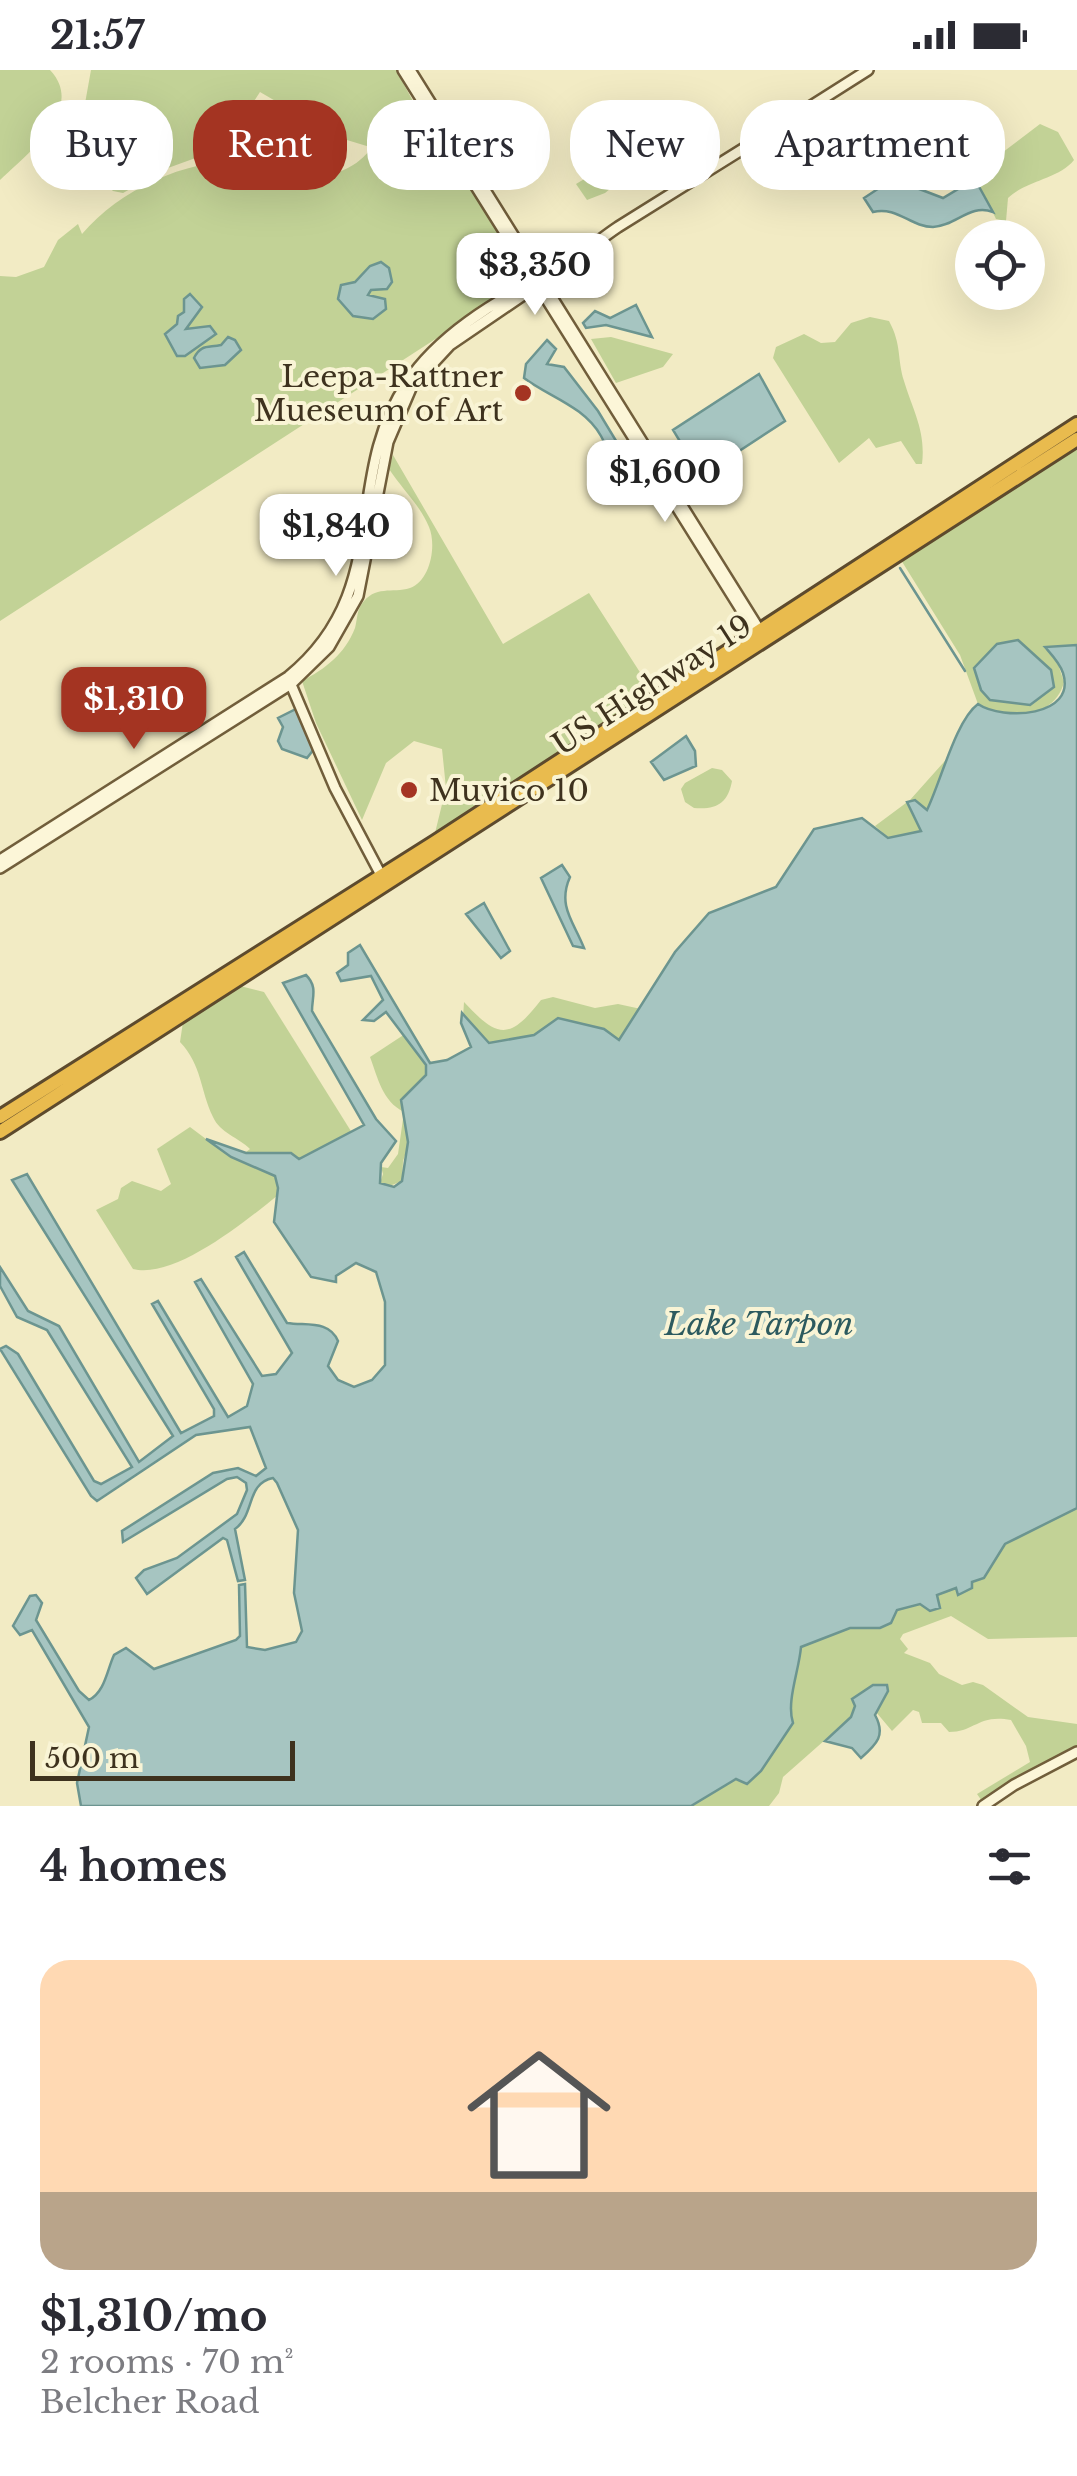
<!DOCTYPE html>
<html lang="en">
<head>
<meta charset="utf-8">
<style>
  body { margin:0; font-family:"Libre Baskerville",serif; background:#f7f7f7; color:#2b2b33; height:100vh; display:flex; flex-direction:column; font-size:38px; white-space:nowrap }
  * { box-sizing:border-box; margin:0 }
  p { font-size:32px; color:#7c7c81 }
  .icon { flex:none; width:55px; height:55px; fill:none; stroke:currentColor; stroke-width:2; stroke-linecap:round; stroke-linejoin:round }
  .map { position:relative; height:1736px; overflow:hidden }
  .details { display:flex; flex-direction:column; background:#fff; flex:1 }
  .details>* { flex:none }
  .hud { position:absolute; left:30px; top:30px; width:1018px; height:90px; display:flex; gap:20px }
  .controls { position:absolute; left:955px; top:150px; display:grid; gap:20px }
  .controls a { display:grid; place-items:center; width:90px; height:90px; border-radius:50%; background:#fff; box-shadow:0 10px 40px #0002; font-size:50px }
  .scale { position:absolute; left:30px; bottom:25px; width:265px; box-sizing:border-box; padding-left:10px; border:5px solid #3e321e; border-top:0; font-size:28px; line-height:35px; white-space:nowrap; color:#3e321e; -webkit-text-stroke:8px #f9f4d5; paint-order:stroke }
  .price { position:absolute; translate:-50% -85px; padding:0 22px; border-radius:20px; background:#fff; color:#222; font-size:32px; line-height:65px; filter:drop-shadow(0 2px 5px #0008) }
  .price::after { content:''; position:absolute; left:50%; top:60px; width:30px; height:22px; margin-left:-15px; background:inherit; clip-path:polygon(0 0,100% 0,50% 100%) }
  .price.on { background:#a43422; color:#fff }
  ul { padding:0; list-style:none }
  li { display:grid; align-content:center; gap:20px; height:530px; padding:0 40px }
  li span { display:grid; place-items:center; height:310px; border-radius:30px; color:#555 }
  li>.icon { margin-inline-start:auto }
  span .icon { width:180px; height:180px; fill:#fffc; stroke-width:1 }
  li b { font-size:42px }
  h2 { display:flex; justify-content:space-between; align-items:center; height:120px; padding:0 40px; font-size:42px }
  .tag { padding:0 35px; border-radius:40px; background:#fff; box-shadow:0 10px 40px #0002; font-size:35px; line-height:90px }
  .tag.on { background:#a43422; color:#fff }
  .status { display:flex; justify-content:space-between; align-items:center; height:70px; padding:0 50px; background:#fff; direction:ltr }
  .status svg { height:28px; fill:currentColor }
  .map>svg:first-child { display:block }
  .green { fill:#c2d296 }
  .water { fill:#a6c5c1; stroke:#6c9590; stroke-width:2.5 }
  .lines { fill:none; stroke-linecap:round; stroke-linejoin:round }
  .stream { stroke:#6c9590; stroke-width:2.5 }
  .secondary-casing { stroke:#715e3b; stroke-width:14 }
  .highway-casing { stroke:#5d4a2d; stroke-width:18 }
  .secondary { stroke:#fcf6d8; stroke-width:9 }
  .highway { stroke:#e9bb4e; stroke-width:12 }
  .poi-dot { fill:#a43422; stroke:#f9f4d5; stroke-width:4 }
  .labels { text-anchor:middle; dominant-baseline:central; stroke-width:8; stroke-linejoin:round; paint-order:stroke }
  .poi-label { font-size:30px; fill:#3e321e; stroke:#f9f4d5; text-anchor:end }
  .street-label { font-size:30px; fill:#3e321e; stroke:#f9f4d5 }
  .water-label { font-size:32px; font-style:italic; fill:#2c5a5f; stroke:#f9f4d5 }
</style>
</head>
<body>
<div class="status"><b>21:57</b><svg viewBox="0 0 49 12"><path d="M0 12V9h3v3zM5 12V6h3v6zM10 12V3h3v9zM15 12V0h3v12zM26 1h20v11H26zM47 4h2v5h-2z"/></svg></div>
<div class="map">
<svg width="1077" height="1736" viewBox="0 0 1077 1736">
  <rect width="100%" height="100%" fill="#f2ebc4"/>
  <path class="green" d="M0 0H50C87 39 26 85 0 110Z
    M91 0H396L414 33 384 54 370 77 337 67 260 22 241 51 212 82 168 98 123 123 113 121 103 111 110 80 79 67Z
    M419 34 528 209 0 551V206L16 207 44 197 58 170 78 154 82 164C125 113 203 82 270 92 293 96 314 109 338 102 367 93 375 70 394 52 401 45 411 40 419 34Z
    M1040 54 1058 62 1074 90C1059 109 1027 110 1008 128L1006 151 996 149 974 104Z
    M842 61 859 68 864 82 831 103 816 100 807 79Z
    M624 85 632 101 605 123 587 130 576 114Z
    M870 247 889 251C902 275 897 289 904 311 913 341 926 361 922 394H916L901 371 876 378 869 368 839 393 773 288 776 277 804 264 821 273 835 272 851 253Z
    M611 267 673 284 663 297 616 313 591 269Z
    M1077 377V575L1070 576 1058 594 1064 612C1055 649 1005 653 978 634L960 585 901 490Z
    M393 385 503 574 589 523 652 621 435 763 446 718 442 679 414 671 386 693 362 750 316 653 302 611C325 599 345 584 355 558 357 551 357 541 361 535 375 514 392 524 410 518 430 511 437 476 429 457 420 435 402 419 389 399Z
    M960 674 923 760 909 771 888 767 875 756 910 730Z
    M712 698 722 700 732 711C728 733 717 740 694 738L685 732 681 719 685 713Z
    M240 916 264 922 354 1066 299 1089 290 1083 246 1082 250 1079C238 1067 220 1063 213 1047 200 1020 202 995 180 972L183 952Z
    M553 927 595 938 618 934 641 939 619 970 549 964 487 981 463 947 464 932C498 969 510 970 541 930Z
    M405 964 433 1002 403 1091 402 1111 387 1117 380 1113 383 1104 381 1097 388 1098 398 1084 404 1042C382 1031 378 1008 370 987Z
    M190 1057 230 1087 272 1103 279 1111 278 1125C246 1151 174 1210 133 1199L96 1140 118 1129 121 1118 132 1111 161 1121 171 1114 157 1079Z
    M1077 1438V1567L988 1569 951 1546 903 1564 900 1569 908 1579 904 1583 930 1593 939 1604 962 1615 973 1612 983 1615 1028 1647 1077 1654V1680L984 1734 977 1724 1030 1692 1026 1676 1011 1650C978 1644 975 1662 949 1662L941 1653H922L919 1642 913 1640 892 1661 876 1642 888 1621 856 1636 851 1647 783 1707 779 1723 769 1736H686L681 1721 760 1701 792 1653V1586L816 1558 891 1553 898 1539 920 1534 939 1537 937 1523 955 1514 959 1525 972 1518V1506L999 1471Z"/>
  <path class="water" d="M966 93 993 142C970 133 956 156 933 157 911 157 897 136 873 142L864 128 893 109 943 128 968 113Z
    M381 192 389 198 392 212 387 219 371 220 368 225 385 229 386 239 373 249 353 246 338 229 341 215 355 212 370 196Z
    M190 224 202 237 186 259 210 256 216 264 185 286H177L165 264 177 254 178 246 184 242V229Z
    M636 235 652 267 606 255 586 258 583 253 595 241 610 248Z
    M228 267 235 270 241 280 225 295 200 298 194 288C201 274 208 278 221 275Z
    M547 270 556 279 547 294 564 297 598 341 644 417 641 424 628 425C614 406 612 386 601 366 584 336 549 327 524 308L526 294Z
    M759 304 785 351 701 406 673 360Z
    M1018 570 1051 600 1054 617 1030 635 990 630 981 620 974 598 997 574Z
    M1077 575V1438L1005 1474 984 1508 972 1512V1518L958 1525 956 1518 937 1525 940 1538 930 1541 920 1534 897 1540 891 1553 880 1558H850L801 1577C799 1601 786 1632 793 1653L761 1701 747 1714 736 1709 691 1736H81L77 1713 89 1657 32 1560 20 1565 13 1556 30 1526 36 1525 42 1533 36 1550 79 1621 89 1630C105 1622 107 1600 114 1585L126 1578 154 1599 236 1570 240 1566 239 1515 245 1514 247 1577 265 1580 296 1572 302 1561 294 1523 298 1460 277 1413 273 1408C246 1413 255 1445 235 1459L245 1510 238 1511 227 1470 223 1468 147 1524 136 1508 144 1500 177 1488 237 1444 247 1420 246 1413 237 1407 227 1409 123 1472 122 1461 213 1403 238 1398 256 1406 266 1398 250 1357 196 1365 97 1431 91 1426 0 1279 6 1276 18 1284 94 1411 101 1414 132 1397 47 1260 17 1247 0 1216V1197L28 1241 59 1256 139 1392 173 1366 12 1110 27 1104 181 1363 214 1346V1339L152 1234 158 1231 228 1347 247 1336 253 1314 195 1212 201 1209 262 1306 276 1304 292 1283 236 1187 244 1182 287 1253C307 1256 329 1250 338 1271L328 1296 338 1310 354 1317 372 1310 385 1295V1232L376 1202 356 1193 336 1206V1212L311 1207 274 1152 278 1118 275 1106 231 1087 206 1069 246 1083H291L299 1089 364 1055 283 913 306 905C318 917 312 927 312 941L376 1049 396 1071 381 1093 380 1113 394 1117 402 1111 408 1072 401 1030 426 1005V995L386 942 374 951 363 950 383 930 371 906 341 911 337 903 348 895V883L360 875 430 993 447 990 471 977 461 953 462 943 489 973 534 965 558 948 604 959 619 970 675 882 709 843 776 817 814 759 862 748 888 768 921 761 907 732 915 730 927 740C941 711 956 650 978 634 1003 651 1077 647 1063 603 1060 593 1051 584 1045 577Z
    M296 639 314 679 307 688 282 679 278 671 283 657 278 648Z
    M686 666 695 681 696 696 664 710 651 692Z
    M562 795 570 807C557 836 574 852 584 878L573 876 541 808Z
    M484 833 510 881 501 888 466 844Z
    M873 1615H887L888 1621 875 1645C886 1665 877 1674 861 1688L852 1678 825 1671 851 1647 855 1636 852 1629Z"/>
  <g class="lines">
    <path class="stream" d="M900 498 965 601"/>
    <defs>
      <path id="secondary" d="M403 0 757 565
        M410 0 762 564
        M289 610 335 718 381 805
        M0 790 288 607C395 520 341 410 407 313 437 267 494 231 543 208 569 196 594 173 618 157 702 105 785 53 868 0
        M0 798 291 614 329 577 358 526 388 372 412 316 450 275 538 215 542 208
        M983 1736 1014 1715 1077 1682"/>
      <path id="highway" d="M0 1047 435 772 1077 354
        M0 1062 1077 369"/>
    </defs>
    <use href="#secondary" class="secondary-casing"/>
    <use href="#highway" class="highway-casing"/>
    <use href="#secondary" class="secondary"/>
    <use href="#highway" class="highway"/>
  </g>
  <g class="poi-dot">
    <circle cx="523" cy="323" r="10"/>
    <circle cx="409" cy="720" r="10"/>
  </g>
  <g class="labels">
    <g class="poi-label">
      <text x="503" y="306">Leepa-Rattner<tspan x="503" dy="34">Mueseum of Art</tspan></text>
      <text x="429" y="720" text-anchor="start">Muvico 10</text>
    </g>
    <g class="street-label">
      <text transform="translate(652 615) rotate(-33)">US Highway 19</text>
    </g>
    <g class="water-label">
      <text x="759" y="1254">Lake Tarpon</text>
    </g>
  </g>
</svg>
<div class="controls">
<a><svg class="icon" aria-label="locate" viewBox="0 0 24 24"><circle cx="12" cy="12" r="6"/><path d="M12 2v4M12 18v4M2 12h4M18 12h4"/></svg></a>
</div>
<div class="scale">500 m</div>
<b class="price" style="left:535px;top:248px">$3,350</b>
<b class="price" style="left:665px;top:455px">$1,600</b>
<b class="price" style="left:336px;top:509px">$1,840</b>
<b class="price on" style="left:134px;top:682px">$1,310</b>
<div class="hud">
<a class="tag">Buy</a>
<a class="tag on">Rent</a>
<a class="tag">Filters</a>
<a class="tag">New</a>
<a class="tag">Apartment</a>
</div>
</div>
<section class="details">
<h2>4 homes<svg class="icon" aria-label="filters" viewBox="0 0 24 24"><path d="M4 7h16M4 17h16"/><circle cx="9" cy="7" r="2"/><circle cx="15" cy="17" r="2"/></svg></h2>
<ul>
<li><span style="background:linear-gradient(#ffd9b3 75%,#b9a48a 0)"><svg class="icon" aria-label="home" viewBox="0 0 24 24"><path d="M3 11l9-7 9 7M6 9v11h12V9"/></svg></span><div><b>$1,310/mo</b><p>2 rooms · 70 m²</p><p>Belcher Road</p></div></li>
</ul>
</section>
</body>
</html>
